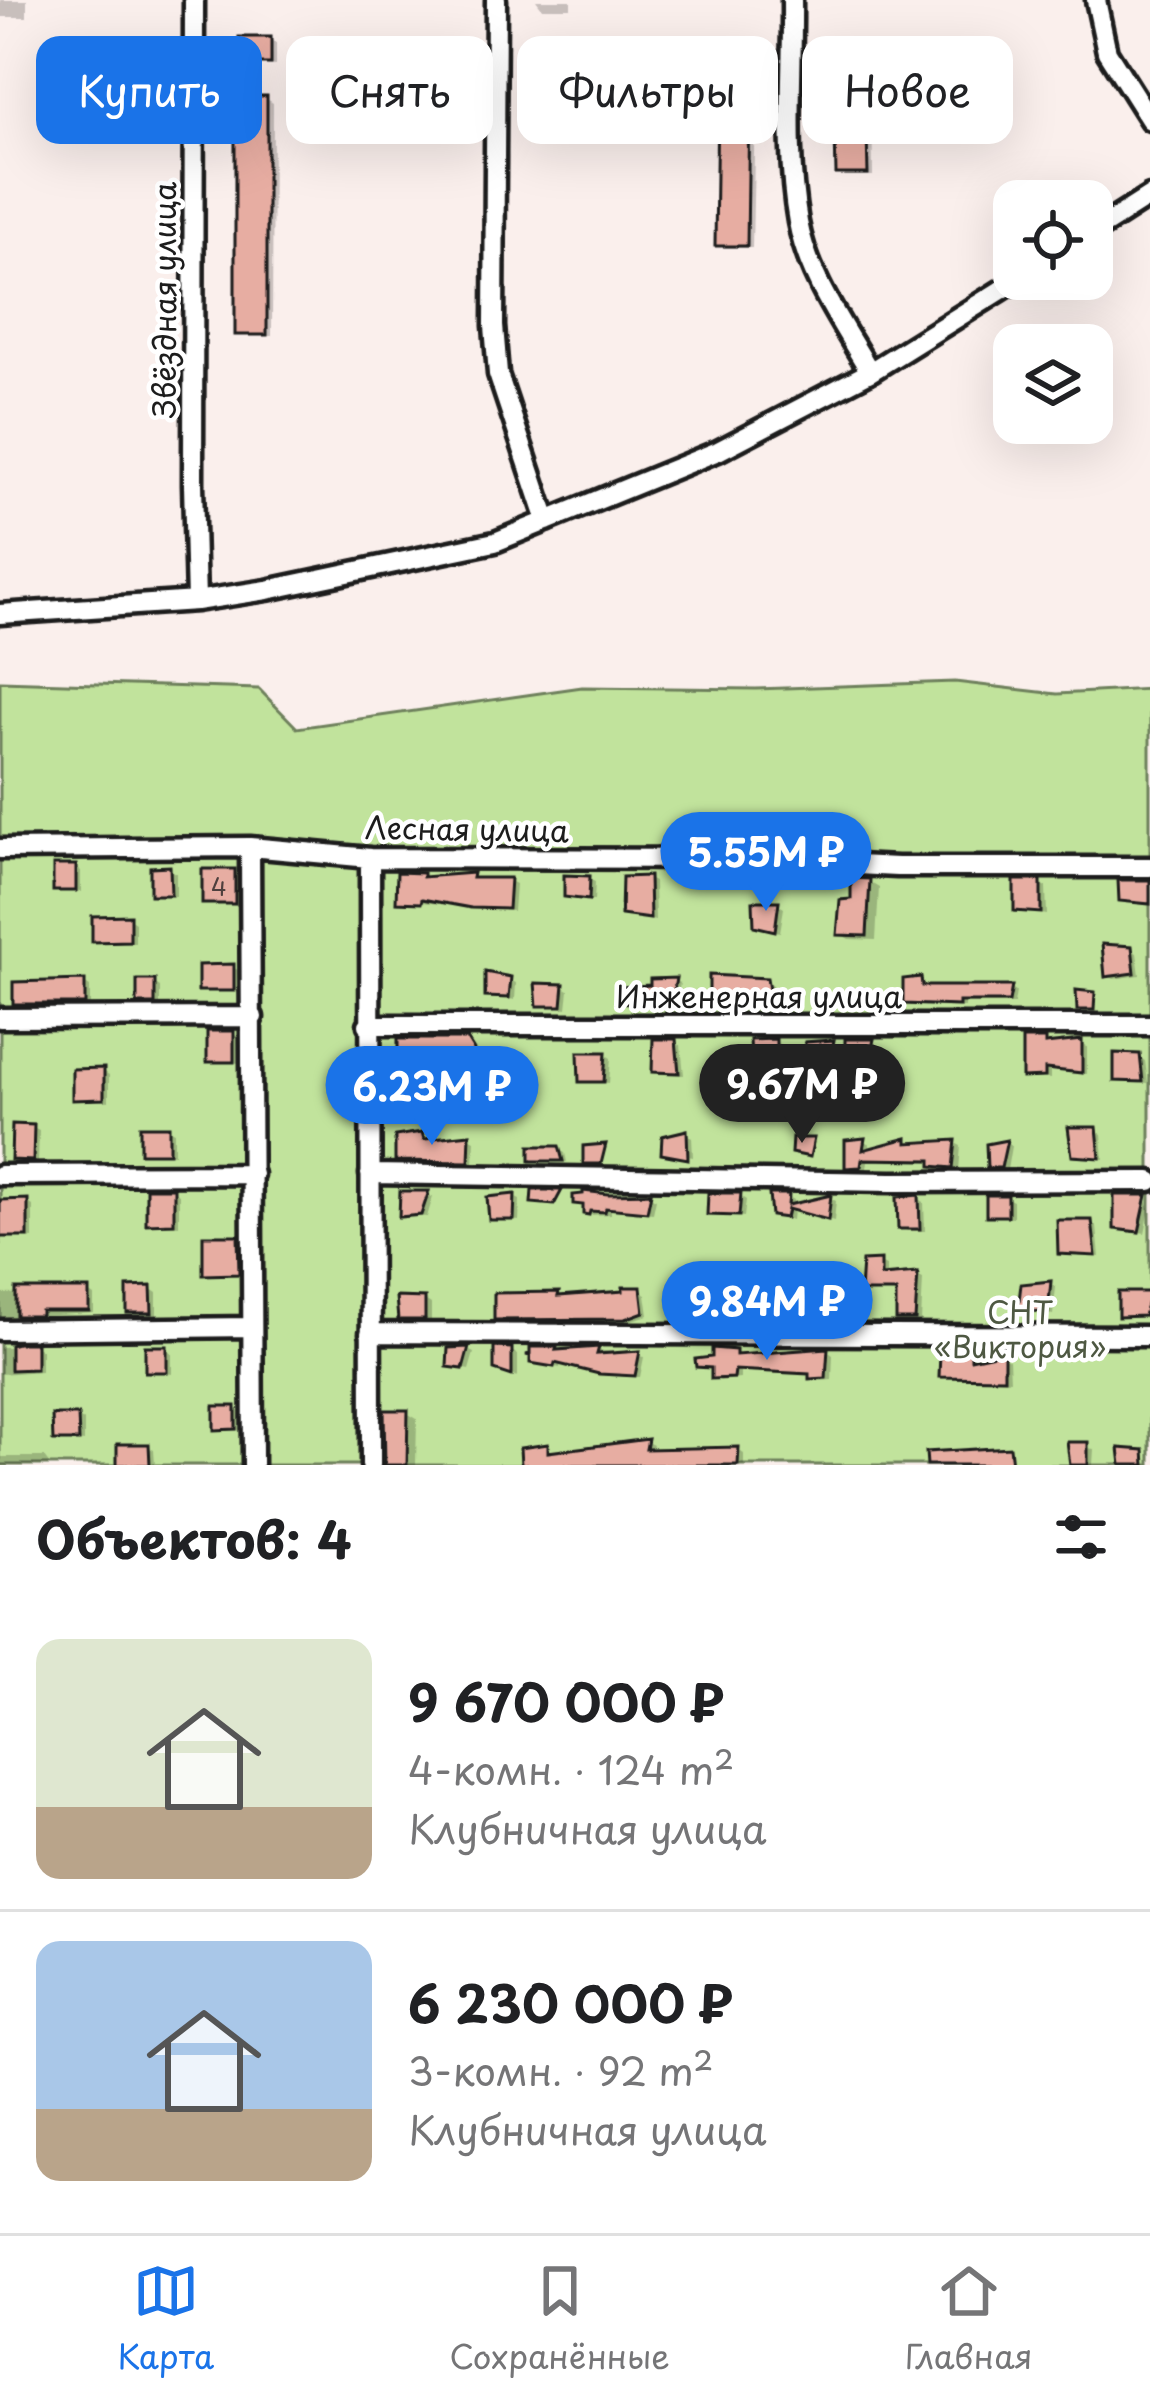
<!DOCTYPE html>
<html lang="ru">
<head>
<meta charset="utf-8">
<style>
  body { margin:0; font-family:"Playpen Sans",sans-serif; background:#f2f2f2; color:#202124; height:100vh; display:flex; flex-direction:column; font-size:45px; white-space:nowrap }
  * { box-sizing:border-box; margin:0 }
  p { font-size:39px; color:#757577 }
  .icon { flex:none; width:66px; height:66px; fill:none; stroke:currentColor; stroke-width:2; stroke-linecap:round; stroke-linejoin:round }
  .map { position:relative; height:1465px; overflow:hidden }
  .sheet { display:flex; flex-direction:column; background:#fff; flex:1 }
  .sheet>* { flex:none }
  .top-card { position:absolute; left:36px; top:36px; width:1080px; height:108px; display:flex; gap:24px }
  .buttons { position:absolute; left:993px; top:180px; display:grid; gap:24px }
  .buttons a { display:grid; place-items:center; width:120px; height:120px; border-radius:24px; background:#fff; box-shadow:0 12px 48px #0002; font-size:60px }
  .price { position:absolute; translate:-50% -102px; padding:0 27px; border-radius:42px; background:#1a73e8; color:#fff; font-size:39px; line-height:78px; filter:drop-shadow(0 3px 6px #0008) }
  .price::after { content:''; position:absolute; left:50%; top:72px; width:36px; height:27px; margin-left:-18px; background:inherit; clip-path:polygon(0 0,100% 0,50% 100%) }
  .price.active { background:#222; color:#fff }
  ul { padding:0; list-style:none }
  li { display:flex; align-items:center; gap:36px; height:300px; padding:0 36px }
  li+li { border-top:3px solid #e0e0e0 }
  li span { display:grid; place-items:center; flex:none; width:336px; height:240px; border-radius:24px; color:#555 }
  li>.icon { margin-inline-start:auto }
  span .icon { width:144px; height:144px; fill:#fffc; stroke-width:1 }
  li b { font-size:51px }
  h2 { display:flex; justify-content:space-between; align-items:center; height:144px; padding:0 36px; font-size:51px }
  .chip { padding:0 42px; border-radius:24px; background:#fff; box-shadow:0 12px 48px #0002; font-size:42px; line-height:108px }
  .chip.active { background:#1a73e8; color:#fff }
  .tab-bar { display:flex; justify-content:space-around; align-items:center; height:168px; border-top:3px solid #e0e0e0; background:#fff; font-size:33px; color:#757577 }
  .tab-bar a { display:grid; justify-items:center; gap:6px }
  .tab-bar .active { color:#1a73e8 }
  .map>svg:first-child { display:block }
  .green { fill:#c1e39c; stroke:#6e805c; stroke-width:3 }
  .shadow { fill:#0003 }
  .building { fill:#e7ada2; stroke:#1c1c1c; stroke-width:3 }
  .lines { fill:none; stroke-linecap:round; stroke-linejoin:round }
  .minor-casing { stroke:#1c1c1c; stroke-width:27 }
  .minor { stroke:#fff; stroke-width:18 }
  .labels { text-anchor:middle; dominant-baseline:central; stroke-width:9; stroke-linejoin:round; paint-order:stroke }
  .number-label { font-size:24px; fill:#4f403e }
  .street-label { font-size:30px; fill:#1c1c1c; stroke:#fff }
  .park-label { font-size:30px; fill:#4e5842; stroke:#fff }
</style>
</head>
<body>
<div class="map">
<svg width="1150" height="1465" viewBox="0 0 1150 1465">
  <rect width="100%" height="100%" fill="#faefec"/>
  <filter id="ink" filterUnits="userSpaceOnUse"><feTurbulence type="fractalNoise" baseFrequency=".00833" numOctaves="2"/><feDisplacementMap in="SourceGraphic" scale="24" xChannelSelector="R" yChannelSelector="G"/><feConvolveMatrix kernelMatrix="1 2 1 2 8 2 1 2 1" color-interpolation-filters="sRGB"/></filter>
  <g filter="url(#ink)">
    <path class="green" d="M0 681 259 689 297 728 582 687 756 689 955 682 1057 694 1150 689V1465H0Z"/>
    <path class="shadow" d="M0 0H27V17H0Z
      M536 0H571V8H542Z
      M270 40 276 43V66L242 63Z
      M887 75 893 79V94H872L873 176H845L839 173 837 94 823 91Z
      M267 99 273 103 272 336H244L238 333Z
      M749 103 755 106 752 248H724L718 244Z
      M75 868 81 871V892L56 889Z
      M170 869 176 873V896H159L153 893Z
      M234 872 240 875V906L205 903Z
      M422 876 429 880 472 876 480 881H509L515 884 513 911 399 900Z
      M589 879 595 882 594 901 567 895Z
      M648 879 654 882 655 921 624 913Z
      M869 882 879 888 876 940 849 939 840 934Z
      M1040 884 1046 887 1047 915 1017 910Z
      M778 904 784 908 780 932 763 928Z
      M129 918 135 922V943L95 940Z
      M1131 949 1137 953 1140 975 1114 979 1108 975Z
      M233 967 239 971 240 993 201 989Z
      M510 980 516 983 515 1000 488 995Z
      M920 980 927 989H1011L1016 992 1014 1004H965V1008L912 1006 906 1002Z
      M675 981 680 983 676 1008 622 1000Z
      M766 981 772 985 777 1009 712 1003Z
      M84 983 90 987V1006H22L16 1003Z
      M154 983 160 987V1006H146L140 1002Z
      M564 987 569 990 567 1008 540 1004Z
      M233 1034 239 1037V1063L210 1060Z
      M466 1042 482 1061 428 1058V1063L401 1058Z
      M675 1042 681 1045 684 1075 661 1074 655 1071Z
      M775 1042 781 1045V1075L761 1076 755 1072Z
      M873 1042 879 1045 873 1073 853 1076 848 1072Z
      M1044 1042 1052 1046 1082 1043 1087 1047V1074L1050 1071V1079L1025 1076Z
      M834 1044 839 1047 833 1078 808 1074V1045Z
      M606 1055 611 1058 609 1083 582 1080Z
      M1139 1057 1145 1061 1148 1083 1117 1080Z
      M103 1071 109 1075V1101L75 1098Z
      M33 1128 39 1131 38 1162H20L14 1158Z
      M168 1129 174 1132V1154L143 1151Z
      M1096 1130 1102 1134 1104 1159 1074 1154Z
      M686 1133 692 1137 693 1157 666 1152Z
      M421 1135 428 1139 469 1137 475 1140 474 1164 404 1162 398 1159Z
      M864 1141 870 1144 869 1151 907 1141 915 1145 955 1143 961 1146 959 1170 940 1167 934 1162 868 1161 867 1169H854L848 1166Z
      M1006 1143 1011 1146 1007 1170H996L990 1166Z
      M558 1149 565 1153 567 1162 533 1160Z
      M173 1191 179 1194V1225L149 1222Z
      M403 1194 433 1197 427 1217 402 1215Z
      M650 1196 656 1199 653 1213 611 1209V1214L592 1215 586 1212V1206L576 1203Z
      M740 1196 746 1200 744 1217 710 1213Z
      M514 1197 520 1200 519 1221 492 1218Z
      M789 1197 794 1200V1206L830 1198 836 1201 834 1221 793 1210 792 1220 773 1214Z
      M918 1198 924 1202 925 1231H907L901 1227Z
      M1007 1198 1013 1201V1217L989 1214Z
      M1146 1198 1150 1209 1145 1233 1117 1227Z
      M27 1202 33 1206V1239L3 1236Z
      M1091 1223 1097 1227 1100 1257 1061 1252Z
      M238 1238 244 1241V1276L206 1273Z
      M880 1263 886 1266V1279L917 1276 923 1279 921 1322 899 1319V1294L863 1290Z
      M1050 1284 1056 1287 1053 1315 1022 1308Z
      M151 1289 157 1293V1315L130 1311Z
      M640 1291 646 1294 649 1315 632 1320 502 1322 497 1318 558 1295 563 1298Z
      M88 1292 94 1296V1313L0 1318V1294Z
      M813 1293 819 1297 815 1320 791 1316Z
      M709 1295 741 1299 732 1322 709 1319Z
      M1121 1295H1150V1318L1121 1316Z
      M425 1300 431 1304V1321L401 1318Z
      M35 1346 41 1350V1371L0 1374V1347Z
      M166 1349 172 1353V1374L148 1370Z
      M468 1350 474 1353 469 1370 450 1365V1351Z
      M598 1350 644 1357 640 1377 607 1376 561 1363 560 1368 539 1364 561 1353Z
      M512 1351 518 1355V1377L503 1372Z
      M827 1351 833 1355 832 1380 818 1381 812 1375 740 1371V1379L720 1381 714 1377V1370L699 1366 735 1353 744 1357Z
      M970 1355 1009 1359 1010 1380 942 1375Z
      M235 1409 241 1412 242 1431 217 1428Z
      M387 1413H407L417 1419 416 1465H388Z
      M78 1418 84 1421V1442L56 1439Z
      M647 1442 653 1445 651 1452 738 1450 744 1454V1465H524L523 1451 547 1447 553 1455Z
      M1070 1445 1094 1449 1093 1465H1073Z
      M120 1447H148L154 1450 155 1465H120Z
      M0 1457H44L50 1465H0Z"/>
    <path class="building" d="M239 37H271V64H239Z
      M888 72V92H866L868 174H836L834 93H820V73Z
      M235 96H267V335H235Z
      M717 100H749L747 246H715Z
      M53 865H76V891H53Z
      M170 866 171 895H150V867Z
      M202 869H235V904H202Z
      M397 872 423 873V877L473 873 472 878H510L508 909 471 908 422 899 421 903 396 902Z
      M564 875 590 876 589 900 564 897Z
      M649 876 650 919 621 915 622 877Z
      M851 878 870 879 867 936 837 935 840 900 851 899Z
      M1014 880H1041V913L1014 911Z
      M1118 880H1150V904L1119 901Z
      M753 901H779L775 931 754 926Z
      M130 915V941L92 942V916Z
      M1102 944 1132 946 1135 973 1105 977Z
      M234 964V991H198V965Z
      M485 972 511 977 509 998 485 997Z
      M709 975 767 978 772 1008 709 1004Z
      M921 977 922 986H1012L1009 1002H959V1006L903 1004V979Z
      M676 978 671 1008 619 1002 620 987 650 985V979Z
      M85 980V1004H13V982Z
      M137 980H155V1004H137Z
      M535 983 564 984 562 1006H537Z
      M1076 990 1095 992 1094 1010H1077Z
      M207 1031H234V1062H207Z
      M398 1039H467L480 1060 423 1057V1062L398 1060Z
      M653 1039H676L679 1073 652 1072Z
      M776 1039V1073L752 1074 750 1040Z
      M845 1039H874L867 1071 845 1074Z
      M1022 1039H1045V1044L1082 1040V1073L1045 1069V1077L1022 1078Z
      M834 1040 827 1076H805V1042Z
      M578 1052H606L604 1082H579Z
      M1114 1053 1140 1054 1143 1082 1114 1081Z
      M104 1068V1099L72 1100V1069Z
      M12 1124 34 1125 33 1161 11 1160Z
      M140 1126H169V1153H140Z
      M1068 1127H1097L1100 1158 1072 1156Z
      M687 1130 688 1159 661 1154 662 1136Z
      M422 1132 424 1139 470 1134 469 1162 395 1161V1136Z
      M792 1138H814L810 1157 791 1153Z
      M865 1138 863 1150 907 1138V1143L956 1140 953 1168 931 1166V1160L862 1159 861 1167 845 1168V1140Z
      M1007 1140 1001 1168H987L986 1144Z
      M606 1144 601 1164H583V1146Z
      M530 1146H559L563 1161H530Z
      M146 1188H174V1223L146 1224Z
      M532 1190H562L554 1205 531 1203Z
      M400 1191H429L421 1215 399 1217Z
      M583 1191 608 1194 651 1193 647 1212 606 1208 605 1212 590 1211 589 1215 583 1214V1205L573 1204V1195L583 1194Z
      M708 1193H741L739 1216 707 1215Z
      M515 1194 514 1220H489L487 1197Z
      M769 1194H789L788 1205 831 1195 828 1220 788 1209 786 1218 771 1216Z
      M919 1195 920 1229H898L897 1197Z
      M986 1195H1008V1216H986Z
      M1114 1195H1147L1139 1232 1114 1229Z
      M28 1199V1237H0V1200Z
      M1057 1220H1092L1096 1256 1058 1254Z
      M203 1235H238L239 1274 203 1275Z
      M881 1260V1276L918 1273 915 1320H896V1292H860L862 1261Z
      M1051 1281 1048 1313 1018 1309 1021 1284Z
      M151 1286 152 1313H127V1287Z
      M623 1287H641L644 1312 625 1319 494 1320V1293L559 1292 558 1296 623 1291Z
      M16 1289H89V1311H41V1316H16Z
      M814 1290 809 1318H787L790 1293Z
      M707 1292 736 1293 726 1320 706 1321Z
      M1118 1292H1150L1144 1316 1118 1317Z
      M396 1297 425 1298V1320H398Z
      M17 1343H36V1369L10 1370V1345Z
      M145 1346H167V1372H145Z
      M469 1347 463 1369 447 1367 448 1348Z
      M494 1347 512 1348V1376L494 1370Z
      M530 1347H557L556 1350 599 1347 597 1354 640 1351 635 1376 599 1374 555 1363 554 1367 530 1363V1356L526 1355 530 1354Z
      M712 1348 736 1350V1355L828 1348 826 1378 809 1379V1374L735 1370 734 1378 711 1379V1368L696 1367 695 1359 712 1357Z
      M971 1352V1359L1004 1352V1378L939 1377 940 1353Z
      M214 1406H236V1429L214 1430Z
      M384 1410H408L407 1465H385Z
      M52 1415H78L79 1441H53Z
      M648 1439 646 1449 739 1447 738 1465H521L520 1448 548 1444V1452Z
      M1067 1442H1088V1465H1070Z
      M117 1444H149L150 1465H117Z
      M1010 1447 1012 1465H927L926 1452Z
      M1119 1448 1144 1450 1145 1465H1121Z"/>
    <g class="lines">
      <defs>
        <path id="minor" d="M194 0 193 484 196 601
          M496 0 494 326 498 374 547 521
          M792 0C793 74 785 149 798 222 808 277 843 325 870 372
          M1096 0 1107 52 1150 120
          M1092 233 1150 196
          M0 614 196 601 267 590 495 542 718 451 870 372 1019 279
          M250 847 253 1465
          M0 849 250 847 370 858 738 859 897 867H1150
          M370 858 371 1465
          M0 1018 253 1017
          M368 1025H1150
          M370 1174 892 1182 1150 1181
          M0 1175 253 1174
          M0 1330 252 1327
          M370 1333 1150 1336"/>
      </defs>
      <use href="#minor" class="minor-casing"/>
      <use href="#minor" class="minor"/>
    </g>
  </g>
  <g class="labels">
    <g class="number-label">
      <text x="219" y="886">4</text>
    </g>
    <g class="street-label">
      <text transform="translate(163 300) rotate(-90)">Звёздная улица</text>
      <text transform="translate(467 828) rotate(1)">Лесная улица</text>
      <text x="759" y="995">Инженерная улица</text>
    </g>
    <g class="park-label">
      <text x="1020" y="1311">СНТ<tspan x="1020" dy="34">«Виктория»</tspan></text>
    </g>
  </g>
</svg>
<div class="buttons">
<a><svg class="icon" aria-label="locate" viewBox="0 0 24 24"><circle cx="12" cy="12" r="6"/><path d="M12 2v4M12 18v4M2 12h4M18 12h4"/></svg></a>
<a><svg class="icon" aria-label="layers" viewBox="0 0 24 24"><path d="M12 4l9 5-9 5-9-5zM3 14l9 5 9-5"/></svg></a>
</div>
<b class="price" style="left:766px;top:914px">5.55M ₽</b>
<b class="price active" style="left:802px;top:1146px">9.67M ₽</b>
<b class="price" style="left:432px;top:1148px">6.23M ₽</b>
<b class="price" style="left:767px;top:1363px">9.84M ₽</b>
<div class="top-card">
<a class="chip active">Купить</a>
<a class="chip">Снять</a>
<a class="chip">Фильтры</a>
<a class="chip">Новое</a>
</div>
</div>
<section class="sheet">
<h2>Объектов: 4<svg class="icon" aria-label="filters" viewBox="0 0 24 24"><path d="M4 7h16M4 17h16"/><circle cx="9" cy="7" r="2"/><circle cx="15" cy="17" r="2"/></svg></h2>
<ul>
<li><span style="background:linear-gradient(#dfe7d0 70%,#b9a48a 0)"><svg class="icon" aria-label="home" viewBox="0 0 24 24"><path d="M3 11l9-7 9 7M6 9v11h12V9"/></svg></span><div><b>9 670 000 ₽</b><p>4-комн. · 124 m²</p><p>Клубничная улица</p></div></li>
<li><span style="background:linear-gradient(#a9c7e8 70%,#b9a48a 0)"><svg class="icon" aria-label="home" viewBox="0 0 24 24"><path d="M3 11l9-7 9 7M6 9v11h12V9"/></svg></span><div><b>6 230 000 ₽</b><p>3-комн. · 92 m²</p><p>Клубничная улица</p></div></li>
</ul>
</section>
<nav class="tab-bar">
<a class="active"><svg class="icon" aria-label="map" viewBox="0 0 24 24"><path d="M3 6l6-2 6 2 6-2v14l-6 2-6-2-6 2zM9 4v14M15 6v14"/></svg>Карта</a>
<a><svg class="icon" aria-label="saved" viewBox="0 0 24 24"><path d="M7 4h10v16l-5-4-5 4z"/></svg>Сохранённые</a>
<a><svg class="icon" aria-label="home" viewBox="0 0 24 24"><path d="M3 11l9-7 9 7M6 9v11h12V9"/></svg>Главная</a>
</nav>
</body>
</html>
